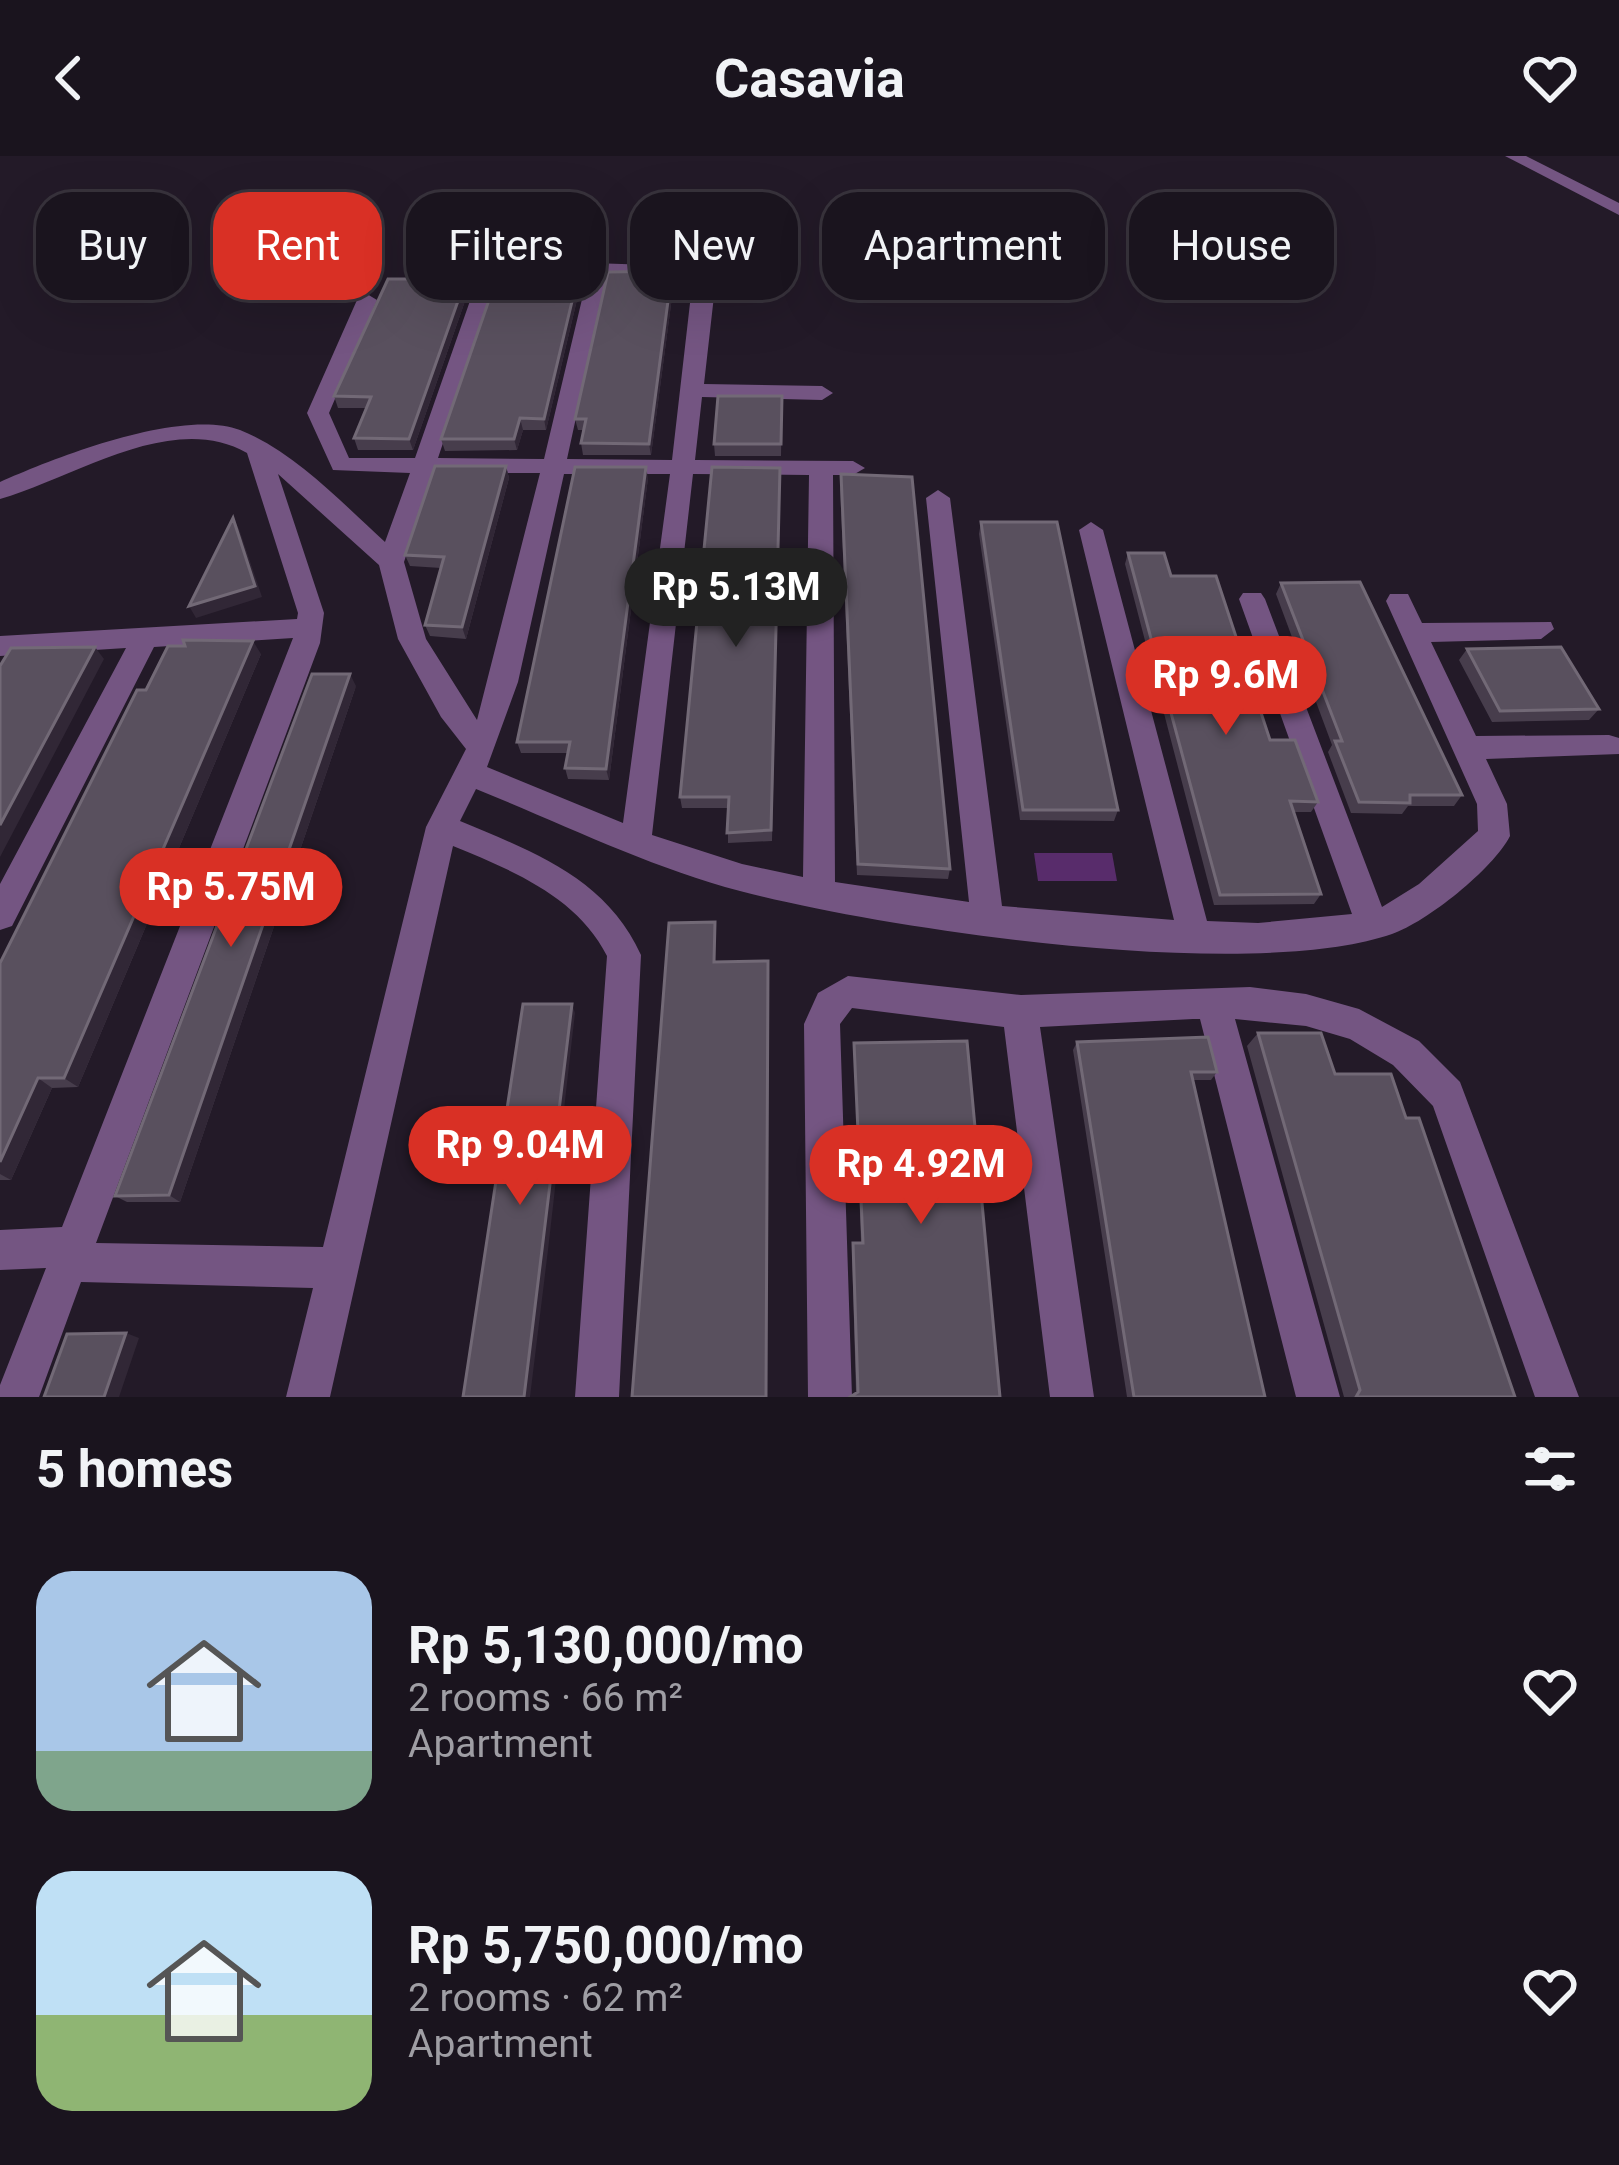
<!DOCTYPE html>
<html lang="en">
<head>
<meta charset="utf-8">
<style>
  body { margin:0; font-family:Roboto,sans-serif; background:#27212b; color:#f1f3f6; height:100vh; display:flex; flex-direction:column; font-size:45px; white-space:nowrap }
  * { box-sizing:border-box; margin:0 }
  p { font-size:39px; color:#9f9ea4 }
  .icon { flex:none; width:66px; height:66px; fill:none; stroke:currentColor; stroke-width:2; stroke-linecap:round; stroke-linejoin:round }
  .map { position:relative; height:1241px; overflow:hidden }
  .sheet { display:flex; flex-direction:column; background:#1a141e; flex:1 }
  .sheet>* { flex:none }
  .top-card { position:absolute; left:36px; top:36px; width:1548px; height:108px; display:flex; gap:24px }
  .price { position:absolute; translate:-50% -102px; padding:0 27px; border-radius:42px; background:#d93025; color:#fff; font-size:39px; line-height:78px; filter:drop-shadow(0 3px 6px #0008) }
  .price::after { content:''; position:absolute; left:50%; top:72px; width:36px; height:27px; margin-left:-18px; background:inherit; clip-path:polygon(0 0,100% 0,50% 100%) }
  .price.current { background:#222; color:#fff }
  ul { padding:0; list-style:none }
  li { display:flex; align-items:center; gap:36px; height:300px; padding:0 36px }
  li span { display:grid; place-items:center; flex:none; width:336px; height:240px; border-radius:36px; color:#555 }
  li>.icon { margin-inline-start:auto }
  span .icon { width:144px; height:144px; fill:#fffc; stroke-width:1 }
  li b { font-size:51px }
  h2 { display:flex; justify-content:space-between; align-items:center; height:144px; padding:0 36px; font-size:51px }
  .tag { padding:0 42px; border-radius:36px; background:#1a141e; box-shadow:0 12px 48px #0002,0 0 0 3px #38333c; font-size:42px; line-height:108px }
  .tag.current { background:#d93025; color:#fff }
  header { display:flex; justify-content:space-between; align-items:center; height:156px; padding:0 36px; background:#1a141e; font-size:54px; font-weight:700 }
  .map>svg:first-child { display:block }
  .green { fill:#582c6b }
  .lines { fill:none; stroke-linecap:round; stroke-linejoin:round }
  .minor { fill:#745582; fill-rule:evenodd }
  .wall { fill:#473d4c }
  .shaded-wall { fill:#312736 }
  .building { fill:#59505e; stroke:#726976; stroke-width:3 }
</style>
</head>
<body>
<header><svg class="icon" aria-label="back" viewBox="0 0 24 24"><path d="M15 5l-7 7 7 7"/></svg>Casavia<svg class="icon" aria-label="heart" viewBox="0 0 24 24"><path d="M12 20l-8-8c-3-5 5-10 8-4 3-6 11-1 8 4z"/></svg></header>
<div class="map">
<svg width="1619" height="1241" viewBox="0 0 1619 1241">
  <rect width="100%" height="100%" fill="#231a28"/>
  <path class="green" d="M1034 697H1112L1117 725H1038Z"/>
  <g class="lines">
    <path class="minor" d="M1505 0H1526L1619 47V59Z
      M534 105 709 111 715 131 704 228 822 230 833 237 822 244 702 241 695 304 853 305 865 312 853 319H833L835 726 969 746 926 342 938 334 950 342 1002 750 1174 764 1079 374 1091 366 1103 374 1207 765 1258 767 1352 758 1239 443 1243 437H1261L1265 443 1382 751 1419 728 1478 675 1477 648 1386 445 1390 438H1408L1422 467 1551 466 1554 473 1541 483 1431 486 1476 580 1609 579 1619 582V598L1486 603 1507 648 1510 680C1493 713 1427 766 1392 778 1250 827 889 774 740 735 649 711 563 668 476 633L460 665C534 696 606 722 641 799L619 1241H575L607 800C577 740 511 714 453 690L330 1241H286L313 1132 81 1126 39 1241H0V1229L46 1112 0 1114V1074L62 1071 293 482 154 491 12 770 0 774V728L126 492 0 500V480L297 463 298 457 247 297C172 254 74 322 0 343V326C56 301 181 252 240 274 295 296 342 347 385 386L410 317 333 314 307 257 357 144 367 138 377 144 329 257 349 302H415L478 122 486 111ZM534 117 588 118 544 303 438 302 498 122ZM607 119 693 121 672 304 567 303ZM433 317H540L477 564 426 483 404 406ZM278 318 379 409 398 483 441 561 466 593 426 671 323 1091 96 1087 320 487 324 457ZM564 318H670L623 667 487 611 518 526ZM693 318 809 319 803 721 742 708 652 679Z
      M848 820 1021 839 1250 831 1306 838 1359 853 1419 885 1460 926 1579 1241H1535L1433 950 1393 909 1350 883 1306 870 1235 863 1340 1241H1296L1200 863H1193L1040 871 1094 1241H1050L1004 871 852 852 840 868 852 1241H808L804 868 818 837Z"/>
  </g>
  <path class="wall" d="M469 114 472 125 413 294H358L354 282 366 252H338L334 240 421 123Z
    M672 115 674 126 651 299H583L581 287 583 274H578L575 263Z
    M579 116 581 127 546 274H523L517 294 445 295 441 283Z
    M782 240 781 300H715L714 288Z
    M506 310 509 322 466 483 430 480 425 469 441 412 410 410 405 399Z
    M780 312 772 685 728 687V652H682L680 641Z
    M648 322 609 624 568 623 565 612 568 597H521L517 586Z
    M840 330 950 713 948 723 857 719Z
    M981 366 1118 654 1114 665 1020 664 979 378Z
    M1128 397 1171 420 1270 584 1318 646 1311 656H1294L1321 738 1314 748 1214 749 1125 408Z
    M1281 427 1462 639 1454 650H1408L1402 658 1351 657 1328 596 1332 589 1276 438Z
    M1467 493 1599 553 1589 564 1492 566 1459 504Z
    M261 498 78 931 52 932 11 1024H0V807L146 534Z
    M356 530 180 1046H127L115 1040Z
    M1258 877 1335 918 1406 962 1515 1241H1344L1247 890Z
    M1077 886 1217 916 1211 924H1193L1265 1241H1127L1073 894Z
    M854 887 1000 1241 856 1237 852 1096 853 1087H861Z"/>
  <path class="shaded-wall" d="M469 114 472 125 413 294 409 283Z
    M672 115 674 126 651 299 649 288Z
    M579 116 581 127 546 274 544 263Z
    M520 262 523 274 517 294 514 283Z
    M506 310 509 322 466 483 462 471Z
    M646 311 648 322 609 624 606 613Z
    M233 362 239 373 262 441 196 462 189 450Z
    M253 485 261 498 78 931 64 922Z
    M95 491 104 503 0 701V669Z
    M350 518 356 530 180 1046 169 1039Z
    M572 848 575 857 548 1094 530 1241H524Z
    M38 922 52 932 11 1024 0 1018V1006Z
    M126 1177 139 1182 119 1241H104Z"/>
  <path class="building" d="M424 114H469L409 283 354 282 371 241 334 240 388 123H421Z
    M499 115 579 116 544 263 520 262 514 283H441Z
    M672 115 649 288 581 287 586 263H575L608 116Z
    M718 240H782L781 288H714Z
    M435 310H506L462 471 425 469 444 401 405 399Z
    M575 311H646L606 613 565 612 570 586H517Z
    M712 311 780 312 771 674 727 677 729 641H680Z
    M841 318 912 321 950 713 858 708Z
    M233 362 255 430 189 450Z
    M981 366H1057L1118 654H1023Z
    M1128 397H1164L1171 420H1216L1270 584H1295L1318 646 1290 645 1321 738 1220 739Z
    M1360 426 1462 639H1410V647L1359 646 1335 585H1342L1281 427Z
    M183 484 253 485 64 922H38L0 1006V807L137 534H146L168 490H185Z
    M95 491 0 669V510L11 492Z
    M1561 491 1599 553 1500 555 1467 493Z
    M312 518H350L169 1039 115 1040Z
    M715 766 714 806 768 805 766 1241H632L669 767Z
    M523 848H572L524 1241H463Z
    M1258 877H1321L1335 918H1391L1406 962H1419L1515 1241H1356L1360 1234Z
    M1208 881 1217 916H1191L1265 1241H1134L1077 886Z
    M967 885 1000 1241H850L858 1236 853 1087H863L854 887Z
    M126 1177 104 1241H44L67 1178Z"/>
</svg>
<b class="price current" style="left:736px;top:494px">Rp 5.13M</b>
<b class="price" style="left:1226px;top:582px">Rp 9.6M</b>
<b class="price" style="left:231px;top:794px">Rp 5.75M</b>
<b class="price" style="left:520px;top:1052px">Rp 9.04M</b>
<b class="price" style="left:921px;top:1071px">Rp 4.92M</b>
<div class="top-card">
<a class="tag">Buy</a>
<a class="tag current">Rent</a>
<a class="tag">Filters</a>
<a class="tag">New</a>
<a class="tag">Apartment</a>
<a class="tag">House</a>
</div>
</div>
<section class="sheet">
<h2>5 homes<svg class="icon" aria-label="filters" viewBox="0 0 24 24"><path d="M4 7h16M4 17h16"/><circle cx="9" cy="7" r="2"/><circle cx="15" cy="17" r="2"/></svg></h2>
<ul>
<li><span style="background:linear-gradient(#a9c7e8 75%,#7fa58c 0)"><svg class="icon" aria-label="home" viewBox="0 0 24 24"><path d="M3 11l9-7 9 7M6 9v11h12V9"/></svg></span><div><b>Rp 5,130,000/mo</b><p>2 rooms · 66 m²</p><p>Apartment</p></div><svg class="icon" aria-label="heart" viewBox="0 0 24 24"><path d="M12 20l-8-8c-3-5 5-10 8-4 3-6 11-1 8 4z"/></svg></li>
<li><span style="background:linear-gradient(#bfe0f5 60%,#8fb573 0)"><svg class="icon" aria-label="home" viewBox="0 0 24 24"><path d="M3 11l9-7 9 7M6 9v11h12V9"/></svg></span><div><b>Rp 5,750,000/mo</b><p>2 rooms · 62 m²</p><p>Apartment</p></div><svg class="icon" aria-label="heart" viewBox="0 0 24 24"><path d="M12 20l-8-8c-3-5 5-10 8-4 3-6 11-1 8 4z"/></svg></li>
</ul>
</section>
</body>
</html>
